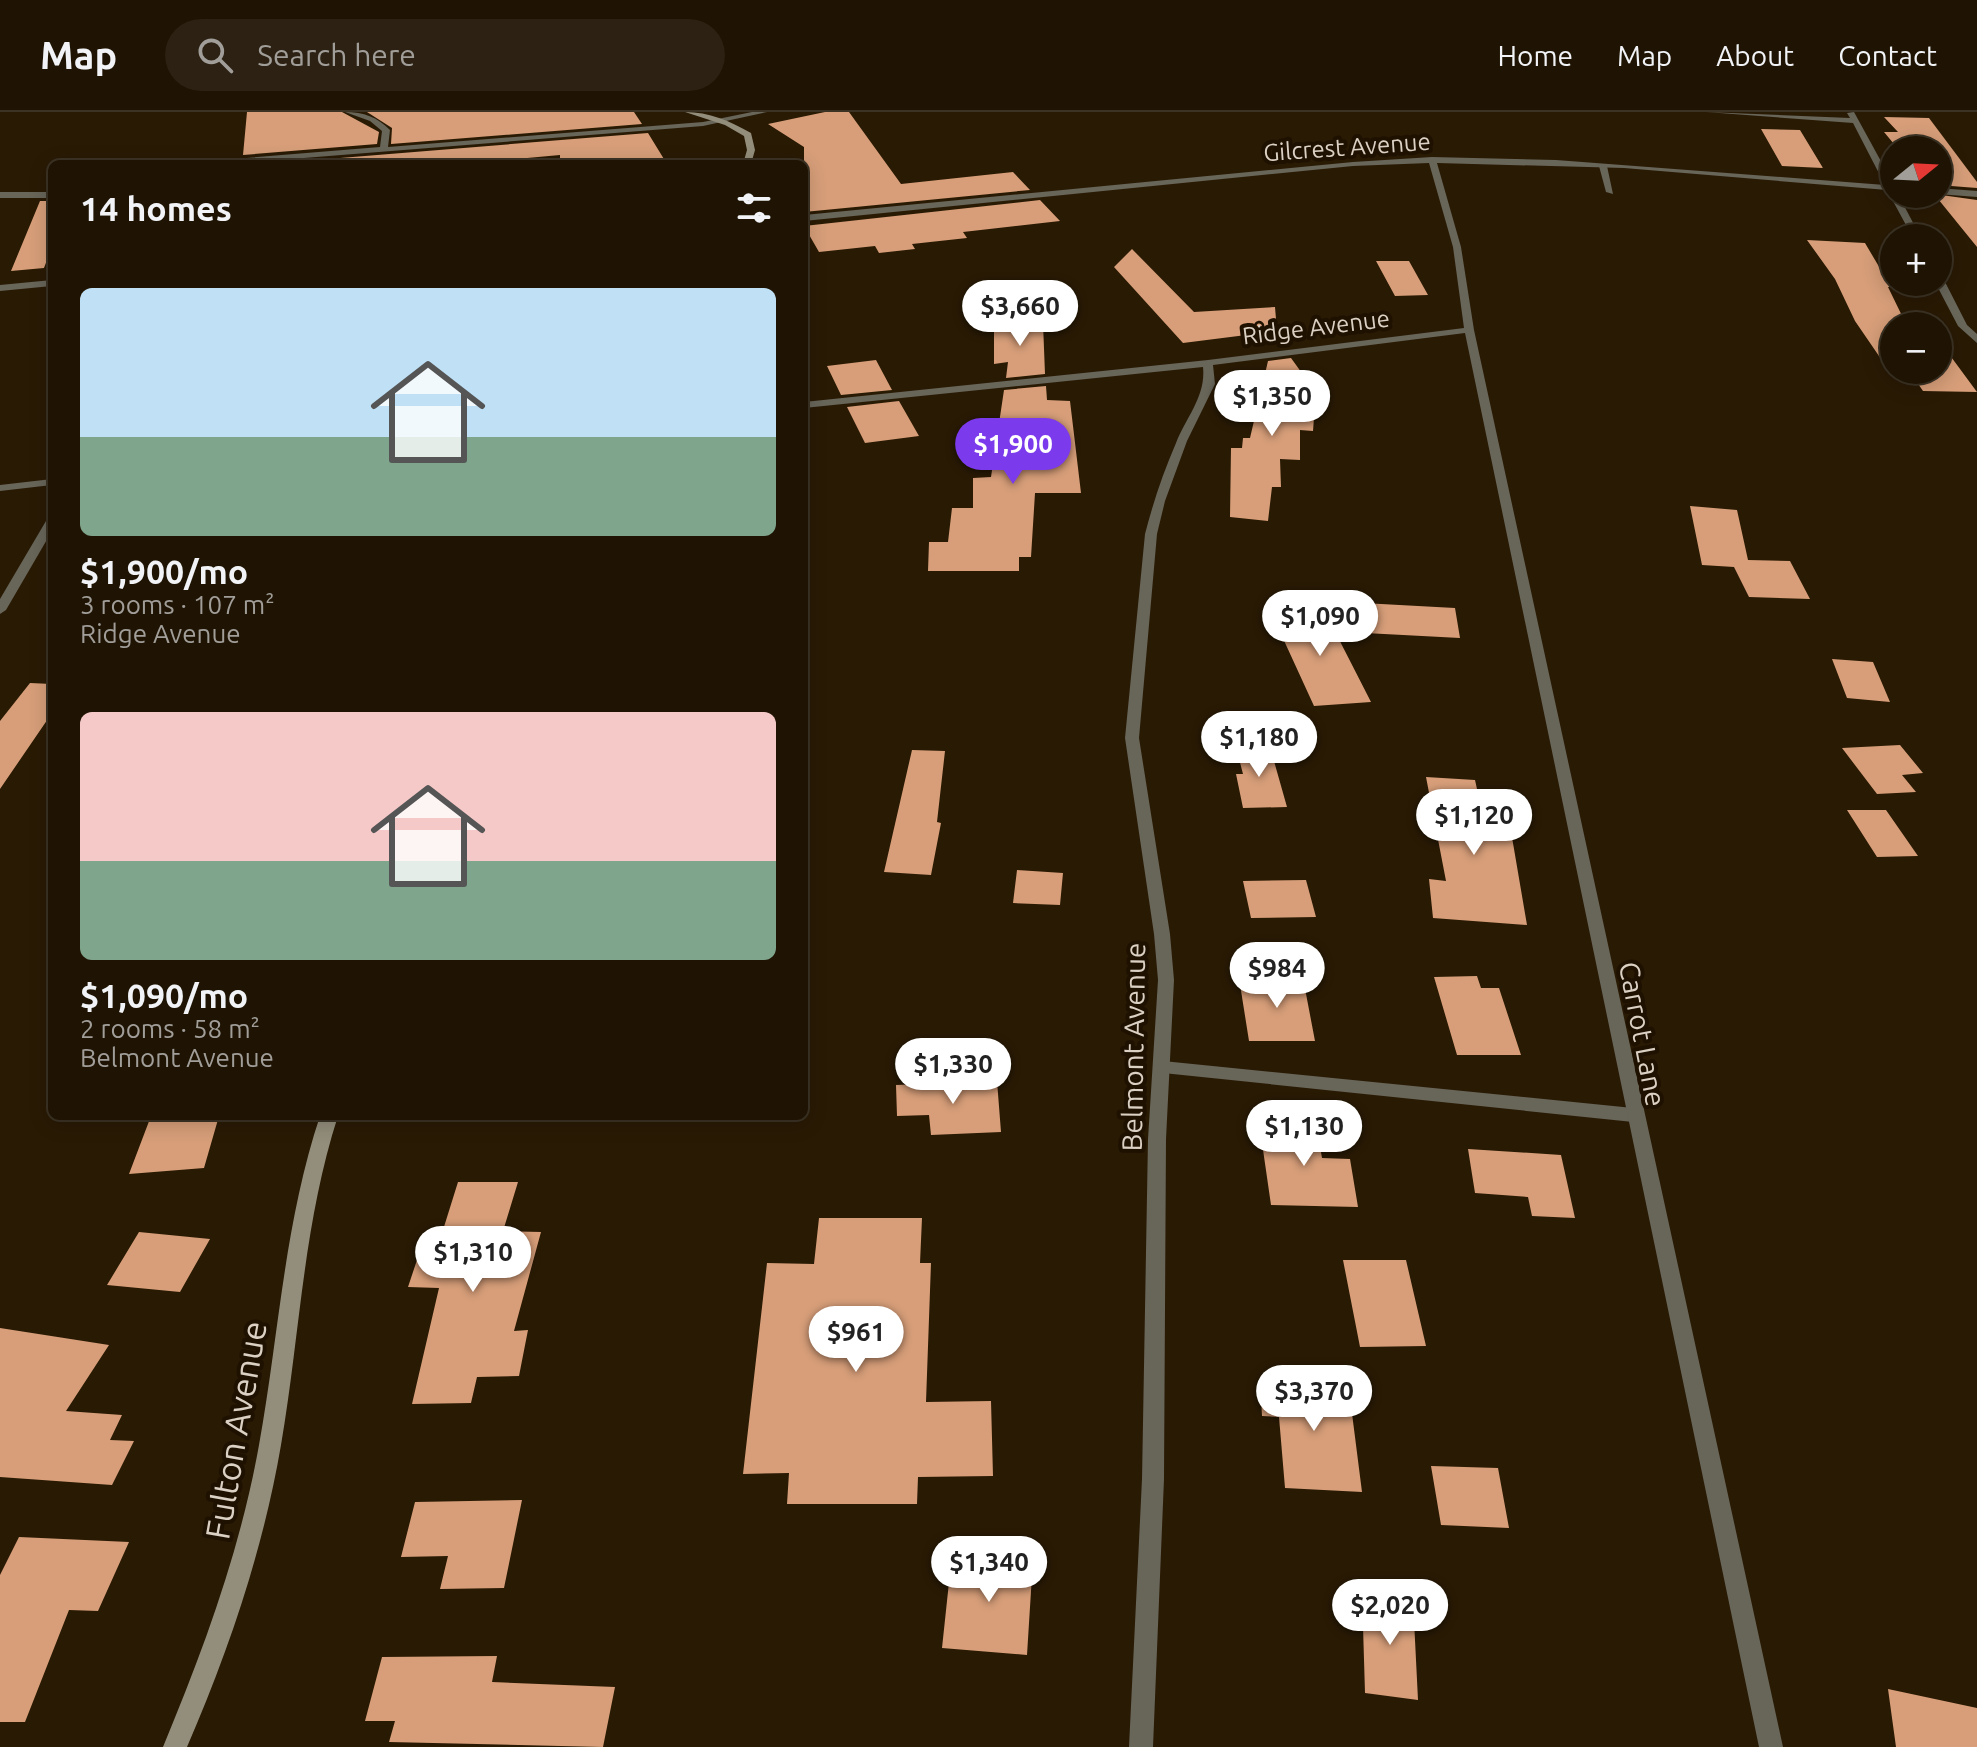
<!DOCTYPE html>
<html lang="en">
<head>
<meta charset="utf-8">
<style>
  body { margin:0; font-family:Ubuntu,sans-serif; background:#2c2112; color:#f1f3f6; height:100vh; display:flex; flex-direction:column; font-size:30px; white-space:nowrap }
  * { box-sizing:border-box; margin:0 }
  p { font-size:26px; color:#a19e9a }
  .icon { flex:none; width:44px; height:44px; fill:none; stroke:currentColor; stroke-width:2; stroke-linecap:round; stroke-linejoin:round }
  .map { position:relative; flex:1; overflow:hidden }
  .panel { position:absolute; left:48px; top:48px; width:760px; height:960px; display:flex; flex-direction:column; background:#1f1403; border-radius:12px; box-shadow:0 4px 20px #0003,0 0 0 2px #3c3325 }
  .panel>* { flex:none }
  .needle { width:52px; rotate:72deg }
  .buttons { position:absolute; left:1880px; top:24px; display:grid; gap:16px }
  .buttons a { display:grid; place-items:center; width:72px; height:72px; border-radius:50%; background:#1f1403; box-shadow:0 4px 20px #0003,0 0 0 2px #3c3325; font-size:40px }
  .price { position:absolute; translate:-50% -68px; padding:0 18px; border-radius:28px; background:#fff; color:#222; font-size:26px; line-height:52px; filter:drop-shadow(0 2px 4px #0008) }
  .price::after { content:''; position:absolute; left:50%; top:48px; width:24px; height:18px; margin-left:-12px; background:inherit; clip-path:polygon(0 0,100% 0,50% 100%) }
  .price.on { background:#7c3aed; color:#fff }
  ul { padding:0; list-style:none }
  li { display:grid; align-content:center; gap:16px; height:424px; padding:0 32px }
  li span { display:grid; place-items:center; height:248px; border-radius:12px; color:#555 }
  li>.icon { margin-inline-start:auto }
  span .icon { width:144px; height:144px; fill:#fffc; stroke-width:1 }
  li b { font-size:34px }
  h2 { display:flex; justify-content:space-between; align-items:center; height:96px; padding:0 32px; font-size:34px }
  header { display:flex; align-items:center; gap:48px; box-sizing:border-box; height:112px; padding:0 40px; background:#1f1403; border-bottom:2px solid #3c3325 }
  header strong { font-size:38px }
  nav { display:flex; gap:44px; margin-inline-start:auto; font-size:28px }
  .search { width:560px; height:72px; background:#2c2112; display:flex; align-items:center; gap:20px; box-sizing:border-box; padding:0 28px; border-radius:44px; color:#a19e9a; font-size:30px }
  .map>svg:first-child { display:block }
  .building { fill:#d79e79 }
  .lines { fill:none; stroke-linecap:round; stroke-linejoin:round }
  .lane { fill:#686559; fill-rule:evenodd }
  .street { fill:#686559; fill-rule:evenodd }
  .secondary { fill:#938e7b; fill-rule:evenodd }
  .labels { text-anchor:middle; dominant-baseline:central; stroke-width:8; stroke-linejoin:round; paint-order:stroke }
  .far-street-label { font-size:24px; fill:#dad0c3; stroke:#1f1100 }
  .street-label { font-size:28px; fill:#dad0c3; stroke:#1f1100 }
  .near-street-label { font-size:34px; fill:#dad0c3; stroke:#1f1100 }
</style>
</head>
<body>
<header>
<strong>Map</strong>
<div class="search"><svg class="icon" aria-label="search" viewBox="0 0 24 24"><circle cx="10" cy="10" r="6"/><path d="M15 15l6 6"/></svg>Search here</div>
<nav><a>Home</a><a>Map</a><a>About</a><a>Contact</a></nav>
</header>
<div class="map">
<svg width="1977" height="1635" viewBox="0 0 1977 1635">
  <rect width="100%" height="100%" fill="#291a04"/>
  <path class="building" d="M247 0H342L379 20 377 32 243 43Z
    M367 0H634L642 12 391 32 392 16Z
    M825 0H849L901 72 1013 60 1030 78 804 100V35L768 12Z
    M1884 5 1929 6 1977 70V76L1938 73V38H1899L1884 20H1898Z
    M1761 17 1800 18 1823 56 1782 54Z
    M648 21 667 52H560V43L461 52H266Z
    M1934 82 1977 88V135Z
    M1040 88 1060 109 963 120 967 126 912 132 915 137 879 141 875 134 819 140 804 114Z
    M40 89H52V135L44 156 11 159Z
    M1807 128 1865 131 1891 175H1888L1907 214H1894V258H1938V238H1946L1977 280 1923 279 1912 263H1892L1855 209 1835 167Z
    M1132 137 1194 200 1275 195 1277 219 1183 231 1114 155Z
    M1376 149H1409L1428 183 1395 184Z
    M994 211H1043L1045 262 1006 266 1008 250 994 252Z
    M1291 246 1304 264 1317 265 1313 319 1300 318V348L1280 347 1281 375H1272L1268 409 1230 405 1231 336H1242L1243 326H1250L1268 249Z
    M876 248 892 278 841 283 827 254Z
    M1046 274 1047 288 1070 289 1081 381H1035L1031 445H1019V459H928L929 430H948L952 396H973V366L991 365 1004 278Z
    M899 289 919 324 865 331 847 295Z
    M1690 394 1737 398 1748 448 1790 449 1810 487 1749 485 1734 455 1702 453Z
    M1344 490 1455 496 1460 526 1346 520Z
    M1270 498 1325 500 1371 590 1314 594Z
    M1832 547 1873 550 1890 590 1847 586Z
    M30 571 52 572V601L0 677V609Z
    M1900 633 1923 661 1902 663 1916 680 1877 682 1842 636Z
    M1236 635H1270L1287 695 1243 696 1236 662H1243Z
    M912 638 945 639 937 710 941 711 931 763 884 760Z
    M1426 665 1475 668 1481 695 1507 696 1527 813 1433 806 1429 767 1446 769Z
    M1847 698H1886L1918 744 1877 745Z
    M1017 758 1063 761 1060 793 1013 791Z
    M1306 768 1316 805 1251 806 1243 769Z
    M1477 864 1481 876H1499L1521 943H1457L1434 865Z
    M1239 866H1303L1315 929H1249Z
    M997 969 1001 1020 931 1023 929 1003 897 1004 896 973Z
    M151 1004H219L204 1056 129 1062Z
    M1259 1010 1316 1011 1322 1046 1350 1047 1358 1095 1271 1093Z
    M1468 1037 1561 1043 1575 1106 1532 1104 1528 1085 1475 1081Z
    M458 1070H518L503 1119 541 1120 514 1219 528 1218 519 1264 477 1265 471 1291 412 1292 439 1176 408 1175 427 1118H443Z
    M819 1106H922L920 1151H931L926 1290 991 1289 993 1364 918 1365 917 1392H787L789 1361 743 1362 767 1151 814 1152Z
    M139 1120 210 1127 180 1180 107 1173Z
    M1343 1148H1406L1426 1234 1360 1235Z
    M0 1216 109 1233 66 1299 122 1303 110 1328 134 1329 112 1373 0 1365Z
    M1260 1266 1348 1270 1362 1380 1285 1376 1279 1305 1262 1304Z
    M1431 1354 1498 1356 1509 1416 1441 1413Z
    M522 1388 504 1476 440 1477 448 1444 401 1445 415 1390Z
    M19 1425 129 1430 98 1499 69 1498 25 1610H0V1463Z
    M952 1442 1033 1447 1027 1543 942 1536Z
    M1362 1481 1413 1488 1418 1588 1365 1581Z
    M497 1544 492 1570 615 1575 603 1635 389 1630 395 1609H365L382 1545Z
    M1888 1577 1977 1596V1635H1896Z"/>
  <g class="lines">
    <path class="lane" d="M1603 52 1607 54 1613 82 1606 80 1599 54Z
      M1163 949 1633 996 1639 998 1642 1003 1639 1008 1633 1010 1163 961 1157 959 1154 955 1157 951Z"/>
    <path class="street" d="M345 0C364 0 377 5 390 18L388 35 703 10 752 0H767L703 14 228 52H193L197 50 380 35 382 19 370 9Z
      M1706 0 1850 6 1847 1 1854 0 1894 73V82H1898L1921 126H1913L1887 78 1624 56 1437 51 1461 135 1474 218 1783 1635H1759L1465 221 1213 253 1215 272 1187 329 1165 389 1157 422 1139 626 1170 822 1174 868 1166 1027 1164 1367 1153 1635H1129L1142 1367 1148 1027 1158 868 1154 822 1125 626 1145 422C1153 391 1163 361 1176 331 1187 304 1206 284 1203 255L804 296V290L1208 248 1464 216 1453 135 1429 51 1353 54 804 109V103L1353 50 1432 45 1556 48 1885 73 1853 11Z
      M1938 76 1977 79V85L1938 82Z
      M0 80H52V86H0Z
      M1938 163 1943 166 1967 213 1977 222V231L1958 214 1935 170H1938Z
      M52 168V174L0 179V173Z
      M52 367V373L0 379V373Z
      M52 405V419L6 498 0 502V487L46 409Z"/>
    <path class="secondary" d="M685 0C709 0 730 9 751 21L755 38 751 52H743L747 38 744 24 725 13Z
      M320 1004H338C303 1112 300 1223 281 1333 263 1438 229 1538 187 1635H163C204 1536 240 1439 259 1333 279 1223 284 1112 320 1004Z"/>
  </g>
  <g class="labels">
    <g class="far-street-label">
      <text transform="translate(1347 35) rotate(-4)">Gilcrest Avenue</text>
      <text transform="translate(1316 215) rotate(-7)">Ridge Avenue</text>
    </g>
    <g class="street-label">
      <text transform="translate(1643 922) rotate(79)">Carrot Lane</text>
      <text transform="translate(1133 935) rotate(-89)">Belmont Avenue</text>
    </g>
    <g class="near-street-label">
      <text transform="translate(235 1318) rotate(-80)">Fulton Avenue</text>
    </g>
  </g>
</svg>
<div class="buttons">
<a><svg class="needle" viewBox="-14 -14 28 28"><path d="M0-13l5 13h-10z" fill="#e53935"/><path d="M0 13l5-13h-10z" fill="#a19e9a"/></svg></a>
<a>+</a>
<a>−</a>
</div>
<b class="price" style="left:1020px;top:236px">$3,660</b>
<b class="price" style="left:1272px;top:326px">$1,350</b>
<b class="price on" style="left:1013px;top:374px">$1,900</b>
<b class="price" style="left:1320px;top:546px">$1,090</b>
<b class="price" style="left:1259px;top:667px">$1,180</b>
<b class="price" style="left:1474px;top:745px">$1,120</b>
<b class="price" style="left:1277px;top:898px">$984</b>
<b class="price" style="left:953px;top:994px">$1,330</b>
<b class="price" style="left:1304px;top:1056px">$1,130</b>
<b class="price" style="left:473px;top:1182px">$1,310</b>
<b class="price" style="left:856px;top:1262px">$961</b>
<b class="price" style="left:1314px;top:1321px">$3,370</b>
<b class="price" style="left:989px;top:1492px">$1,340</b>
<b class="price" style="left:1390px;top:1535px">$2,020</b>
<section class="panel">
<h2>14 homes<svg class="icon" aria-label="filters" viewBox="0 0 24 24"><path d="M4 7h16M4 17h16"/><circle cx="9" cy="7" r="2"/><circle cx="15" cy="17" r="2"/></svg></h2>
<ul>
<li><span style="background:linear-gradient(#bfe0f5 60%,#7fa58c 0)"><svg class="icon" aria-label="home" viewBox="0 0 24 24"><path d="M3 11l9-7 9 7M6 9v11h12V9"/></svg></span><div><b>$1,900/mo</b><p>3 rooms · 107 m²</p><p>Ridge Avenue</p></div></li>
<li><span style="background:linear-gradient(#f6c9c9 60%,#7fa58c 0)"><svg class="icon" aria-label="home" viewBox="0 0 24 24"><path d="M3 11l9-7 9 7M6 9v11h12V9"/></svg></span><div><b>$1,090/mo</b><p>2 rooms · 58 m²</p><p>Belmont Avenue</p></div></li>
</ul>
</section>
</div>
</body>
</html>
